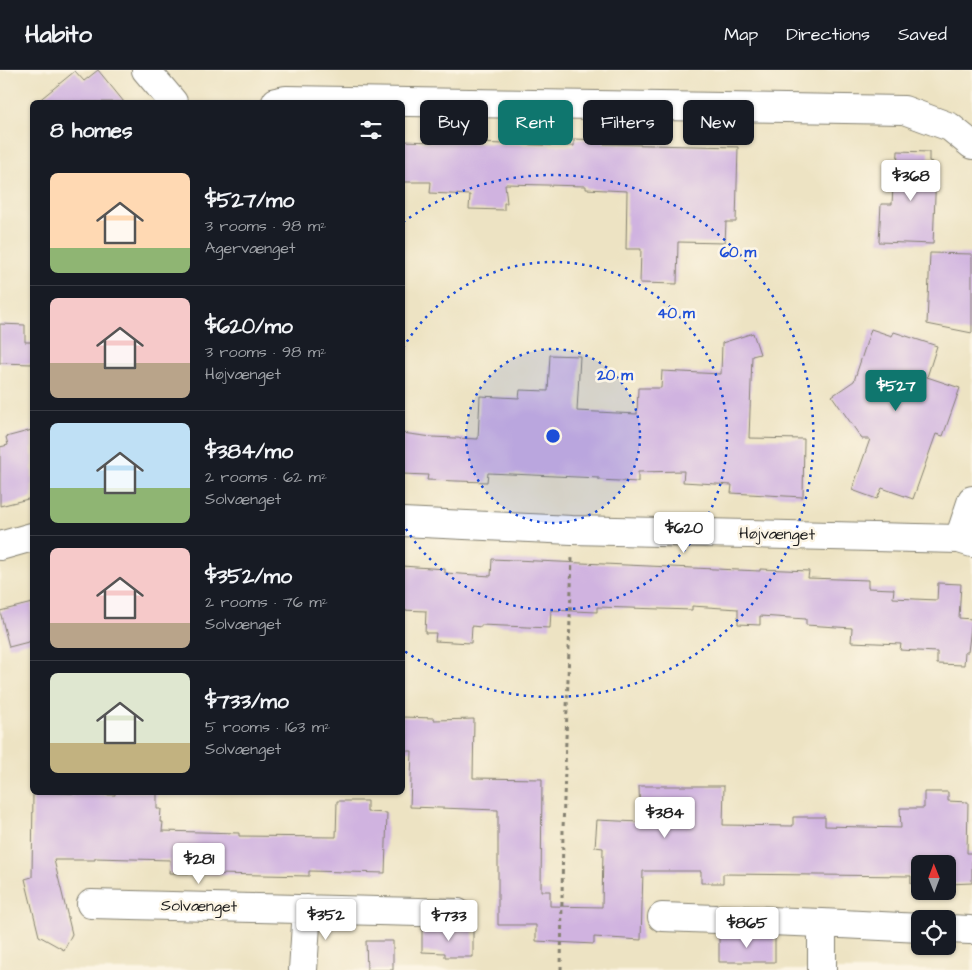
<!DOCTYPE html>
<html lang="en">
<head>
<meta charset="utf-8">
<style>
  body { margin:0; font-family:"Architects Daughter",sans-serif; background:#242831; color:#f1f3f6; height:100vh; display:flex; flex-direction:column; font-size:19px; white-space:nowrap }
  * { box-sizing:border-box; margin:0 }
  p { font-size:16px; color:#9ea1a6 }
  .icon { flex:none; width:28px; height:28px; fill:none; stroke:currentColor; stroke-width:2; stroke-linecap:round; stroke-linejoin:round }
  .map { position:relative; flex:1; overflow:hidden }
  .side { position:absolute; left:30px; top:30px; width:375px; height:695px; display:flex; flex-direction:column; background:#171b24; border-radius:8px; box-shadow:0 1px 4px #0004 }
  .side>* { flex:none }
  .top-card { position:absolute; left:420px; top:30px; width:475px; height:45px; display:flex; gap:10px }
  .needle { width:32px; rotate:359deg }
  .fabs { position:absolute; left:911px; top:785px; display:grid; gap:10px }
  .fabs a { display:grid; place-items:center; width:45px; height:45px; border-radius:8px; background:#171b24; box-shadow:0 1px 4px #0004; font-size:25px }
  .price { position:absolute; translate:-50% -42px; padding:0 11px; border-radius:5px; background:#fff; color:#222; font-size:16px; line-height:32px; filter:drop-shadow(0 1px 2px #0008) }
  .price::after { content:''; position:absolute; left:50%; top:30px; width:15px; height:11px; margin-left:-8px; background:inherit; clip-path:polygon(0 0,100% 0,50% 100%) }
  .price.current { background:#0f766e; color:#fff }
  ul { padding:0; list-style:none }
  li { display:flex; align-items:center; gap:15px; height:125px; padding:0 20px }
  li+li { border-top:1px solid #363941 }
  li span { display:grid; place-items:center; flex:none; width:140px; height:100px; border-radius:8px; color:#555 }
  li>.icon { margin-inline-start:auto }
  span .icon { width:60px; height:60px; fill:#fffc; stroke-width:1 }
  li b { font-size:21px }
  h2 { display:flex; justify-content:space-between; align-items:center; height:60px; padding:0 20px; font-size:21px }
  .pill { padding:0 18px; border-radius:8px; background:#171b24; box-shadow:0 1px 4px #0004; font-size:18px; line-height:45px }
  .pill.current { background:#0f766e; color:#fff }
  header { display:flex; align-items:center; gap:30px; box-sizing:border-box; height:70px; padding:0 25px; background:#171b24; border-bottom:1px solid #363941 }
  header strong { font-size:24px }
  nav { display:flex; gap:28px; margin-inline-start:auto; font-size:18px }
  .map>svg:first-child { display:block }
  .building { fill:#d0b3e0 }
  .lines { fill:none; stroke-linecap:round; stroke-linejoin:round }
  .street-casing { stroke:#848070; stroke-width:30 }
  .path { stroke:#848070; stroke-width:3; stroke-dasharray:4 4; stroke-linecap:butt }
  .street { stroke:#fff; stroke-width:28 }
  .ring { fill:none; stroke:#1d4ed8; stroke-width:2.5; stroke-dasharray:2.5 5 }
  .labels { text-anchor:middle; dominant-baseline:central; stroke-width:5; stroke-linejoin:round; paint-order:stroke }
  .street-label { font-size:16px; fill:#1c1c1c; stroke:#fcf5e5 }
  .centre { fill:#1d4ed8; stroke:#fcf5e5; stroke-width:2.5 }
  .ring-label { font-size:15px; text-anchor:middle; font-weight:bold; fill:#1d4ed8; stroke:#fcf5e5; stroke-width:5; stroke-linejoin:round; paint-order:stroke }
</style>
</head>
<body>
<header>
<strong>Habito</strong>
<nav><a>Map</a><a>Directions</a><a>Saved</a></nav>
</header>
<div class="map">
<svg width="972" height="900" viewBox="0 0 972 900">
  <rect width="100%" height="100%" fill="#fcf5e5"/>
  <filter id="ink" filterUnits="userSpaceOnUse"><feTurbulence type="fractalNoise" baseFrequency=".02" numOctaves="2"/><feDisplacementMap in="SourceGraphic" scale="10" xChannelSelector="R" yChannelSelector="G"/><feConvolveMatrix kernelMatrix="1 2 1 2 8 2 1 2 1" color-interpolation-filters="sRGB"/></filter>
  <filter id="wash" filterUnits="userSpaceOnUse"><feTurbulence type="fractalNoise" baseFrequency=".0096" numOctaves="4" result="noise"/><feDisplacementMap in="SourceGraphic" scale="20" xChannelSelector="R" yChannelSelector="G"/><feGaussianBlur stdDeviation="1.12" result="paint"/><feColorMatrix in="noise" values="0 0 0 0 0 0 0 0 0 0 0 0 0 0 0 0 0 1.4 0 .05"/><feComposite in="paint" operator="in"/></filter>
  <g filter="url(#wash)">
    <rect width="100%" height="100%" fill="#ede3c3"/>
    <g id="blocks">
      <path class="building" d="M98 0 124 32H37L75 1 84 11Z
        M574 69 604 70V74L738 77 736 152H726L725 173 678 172 677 214 640 213 641 179H626L627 121 586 119V116L505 114 507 133H504V140L469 139 470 125 430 123 431 112H402V71L574 76Z
        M898 81 929 82V91L932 92V102H936L933 174 879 172 881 134H892L894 100H897Z
        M930 183 972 184V263L927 254Z
        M0 254 25 255V272H32V294L0 293Z
        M871 259 892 266 894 262 937 276 927 307 960 318 943 366 936 364 913 429 882 418 877 429 852 420 870 369H862L832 326 854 311Z
        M753 263 760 284 752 286 749 368 804 369 803 427 731 423 732 415 683 412 684 401 638 402V412L599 410V408L488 403 487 412 427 410 428 405 402 404V363L432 367 478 369 480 326 519 328 520 320 548 321 550 285 580 286 577 341 637 344 638 318H661L662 301 721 304 722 273Z
        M32 360V428L0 436V377L8 375 6 367Z
        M492 489 760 501V499L809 501 808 508 868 510V518L894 519 893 528 937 530 938 513 961 514 959 548 972 549 968 582H965L964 595 937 594V582L900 580 901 574 851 572 852 558 806 555V549L760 546V555L738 554V539L692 536V540L597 537V542L551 540 550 558 481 555V557L472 556 471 573 435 571 436 563H425L426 541 402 540V496L445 499V503L491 506Z
        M32 533V571L9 577 0 541Z
        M402 647 434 648V650L474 649 473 708 542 709 541 821H550V836L602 837 603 778 595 777 597 750 640 752 639 716H724L723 755 793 756V747H825V756L901 758 900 738H924V722H948V731L968 732 967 783H972V813L948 814V794H920V814H911V806L723 804V813H701V801H643L641 870 594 867V874L536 871V855H498V740L410 737 412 681H402Z
        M33 722 115 725V722H157V739H161L160 752H163L162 761 239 763V766L336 767 337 731H367V742L387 743 385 803 309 801V806L169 803 170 790 95 788V790H54L72 864 64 880 39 866 25 809 32 807Z
        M466 856H473V887H445V883L422 882V858L458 859Z
        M719 865 775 867V892H719Z
        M366 871H393V900H367Z"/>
    </g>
  </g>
  <g filter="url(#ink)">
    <use href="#blocks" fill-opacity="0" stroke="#848070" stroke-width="1"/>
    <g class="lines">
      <defs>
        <path id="street" d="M146 0 173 32
          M276 32 286 30 904 40 950 57 972 75
          M402 452 572 460 959 469 972 473
          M959 469 972 430
          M0 476 32 467
          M91 834 458 843
          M662 847 822 853
          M948 859 970 860
          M303 900 307 839
          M822 900V853L920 858"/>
      </defs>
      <use href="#street" class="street-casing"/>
      <path class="path" d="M561 900 563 760 572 488"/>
      <use href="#street" class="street"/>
    </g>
  </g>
  <circle cx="553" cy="366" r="87" fill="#1d4ed8" fill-opacity=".12"/>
  <g class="ring">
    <circle cx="553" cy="366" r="87"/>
    <path d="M403 278A174 174 0 1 1 403 454"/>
    <path d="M403 152A261 261 0 1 1 403 580"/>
  </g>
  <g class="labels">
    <g class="street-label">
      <text transform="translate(777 464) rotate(1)">Højvænget</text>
      <text transform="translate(199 836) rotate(1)">Solvænget</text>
    </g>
  </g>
  <circle cx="553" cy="366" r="8" class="centre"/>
  <g class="ring-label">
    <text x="738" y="187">60 m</text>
    <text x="676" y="248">40 m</text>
    <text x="615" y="310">20 m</text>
  </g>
</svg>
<div class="fabs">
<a><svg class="needle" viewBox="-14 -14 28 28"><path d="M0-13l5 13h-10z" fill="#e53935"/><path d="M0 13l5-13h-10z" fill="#9ea1a6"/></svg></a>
<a><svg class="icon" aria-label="locate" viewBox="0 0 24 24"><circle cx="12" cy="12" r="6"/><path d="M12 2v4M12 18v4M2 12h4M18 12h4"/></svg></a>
</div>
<b class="price" style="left:911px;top:132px">$368</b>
<b class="price current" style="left:896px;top:342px">$527</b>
<b class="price" style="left:684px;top:484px">$620</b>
<b class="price" style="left:665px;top:769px">$384</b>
<b class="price" style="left:199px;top:815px">$281</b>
<b class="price" style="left:326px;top:871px">$352</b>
<b class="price" style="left:449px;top:872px">$733</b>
<b class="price" style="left:747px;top:879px">$865</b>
<div class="top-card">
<a class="pill">Buy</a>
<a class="pill current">Rent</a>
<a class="pill">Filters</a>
<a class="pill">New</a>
</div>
<section class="side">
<h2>8 homes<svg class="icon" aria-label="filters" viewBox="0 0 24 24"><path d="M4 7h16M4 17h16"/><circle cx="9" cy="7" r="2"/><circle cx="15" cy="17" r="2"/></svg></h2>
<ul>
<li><span style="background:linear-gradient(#ffd9b3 75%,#8fb573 0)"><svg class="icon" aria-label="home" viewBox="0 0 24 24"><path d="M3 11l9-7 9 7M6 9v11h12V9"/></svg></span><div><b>$527/mo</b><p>3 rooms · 98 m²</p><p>Agervænget</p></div></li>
<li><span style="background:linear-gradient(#f6c9c9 65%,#b9a48a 0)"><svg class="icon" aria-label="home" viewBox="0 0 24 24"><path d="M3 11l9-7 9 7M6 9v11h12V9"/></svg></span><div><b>$620/mo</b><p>3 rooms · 98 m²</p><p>Højvænget</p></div></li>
<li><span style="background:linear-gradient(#bfe0f5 65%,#8fb573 0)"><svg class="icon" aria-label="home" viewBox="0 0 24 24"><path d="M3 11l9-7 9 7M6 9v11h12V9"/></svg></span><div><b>$384/mo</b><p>2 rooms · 62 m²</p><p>Solvænget</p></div></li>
<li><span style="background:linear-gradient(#f6c9c9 75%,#b9a48a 0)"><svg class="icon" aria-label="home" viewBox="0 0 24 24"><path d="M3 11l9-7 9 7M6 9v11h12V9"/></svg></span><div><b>$352/mo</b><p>2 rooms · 76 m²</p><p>Solvænget</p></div></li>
<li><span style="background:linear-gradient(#dfe7d0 70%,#c2b280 0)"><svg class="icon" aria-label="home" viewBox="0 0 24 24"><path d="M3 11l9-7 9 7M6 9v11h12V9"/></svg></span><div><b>$733/mo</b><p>5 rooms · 163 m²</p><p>Solvænget</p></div></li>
</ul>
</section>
</div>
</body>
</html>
